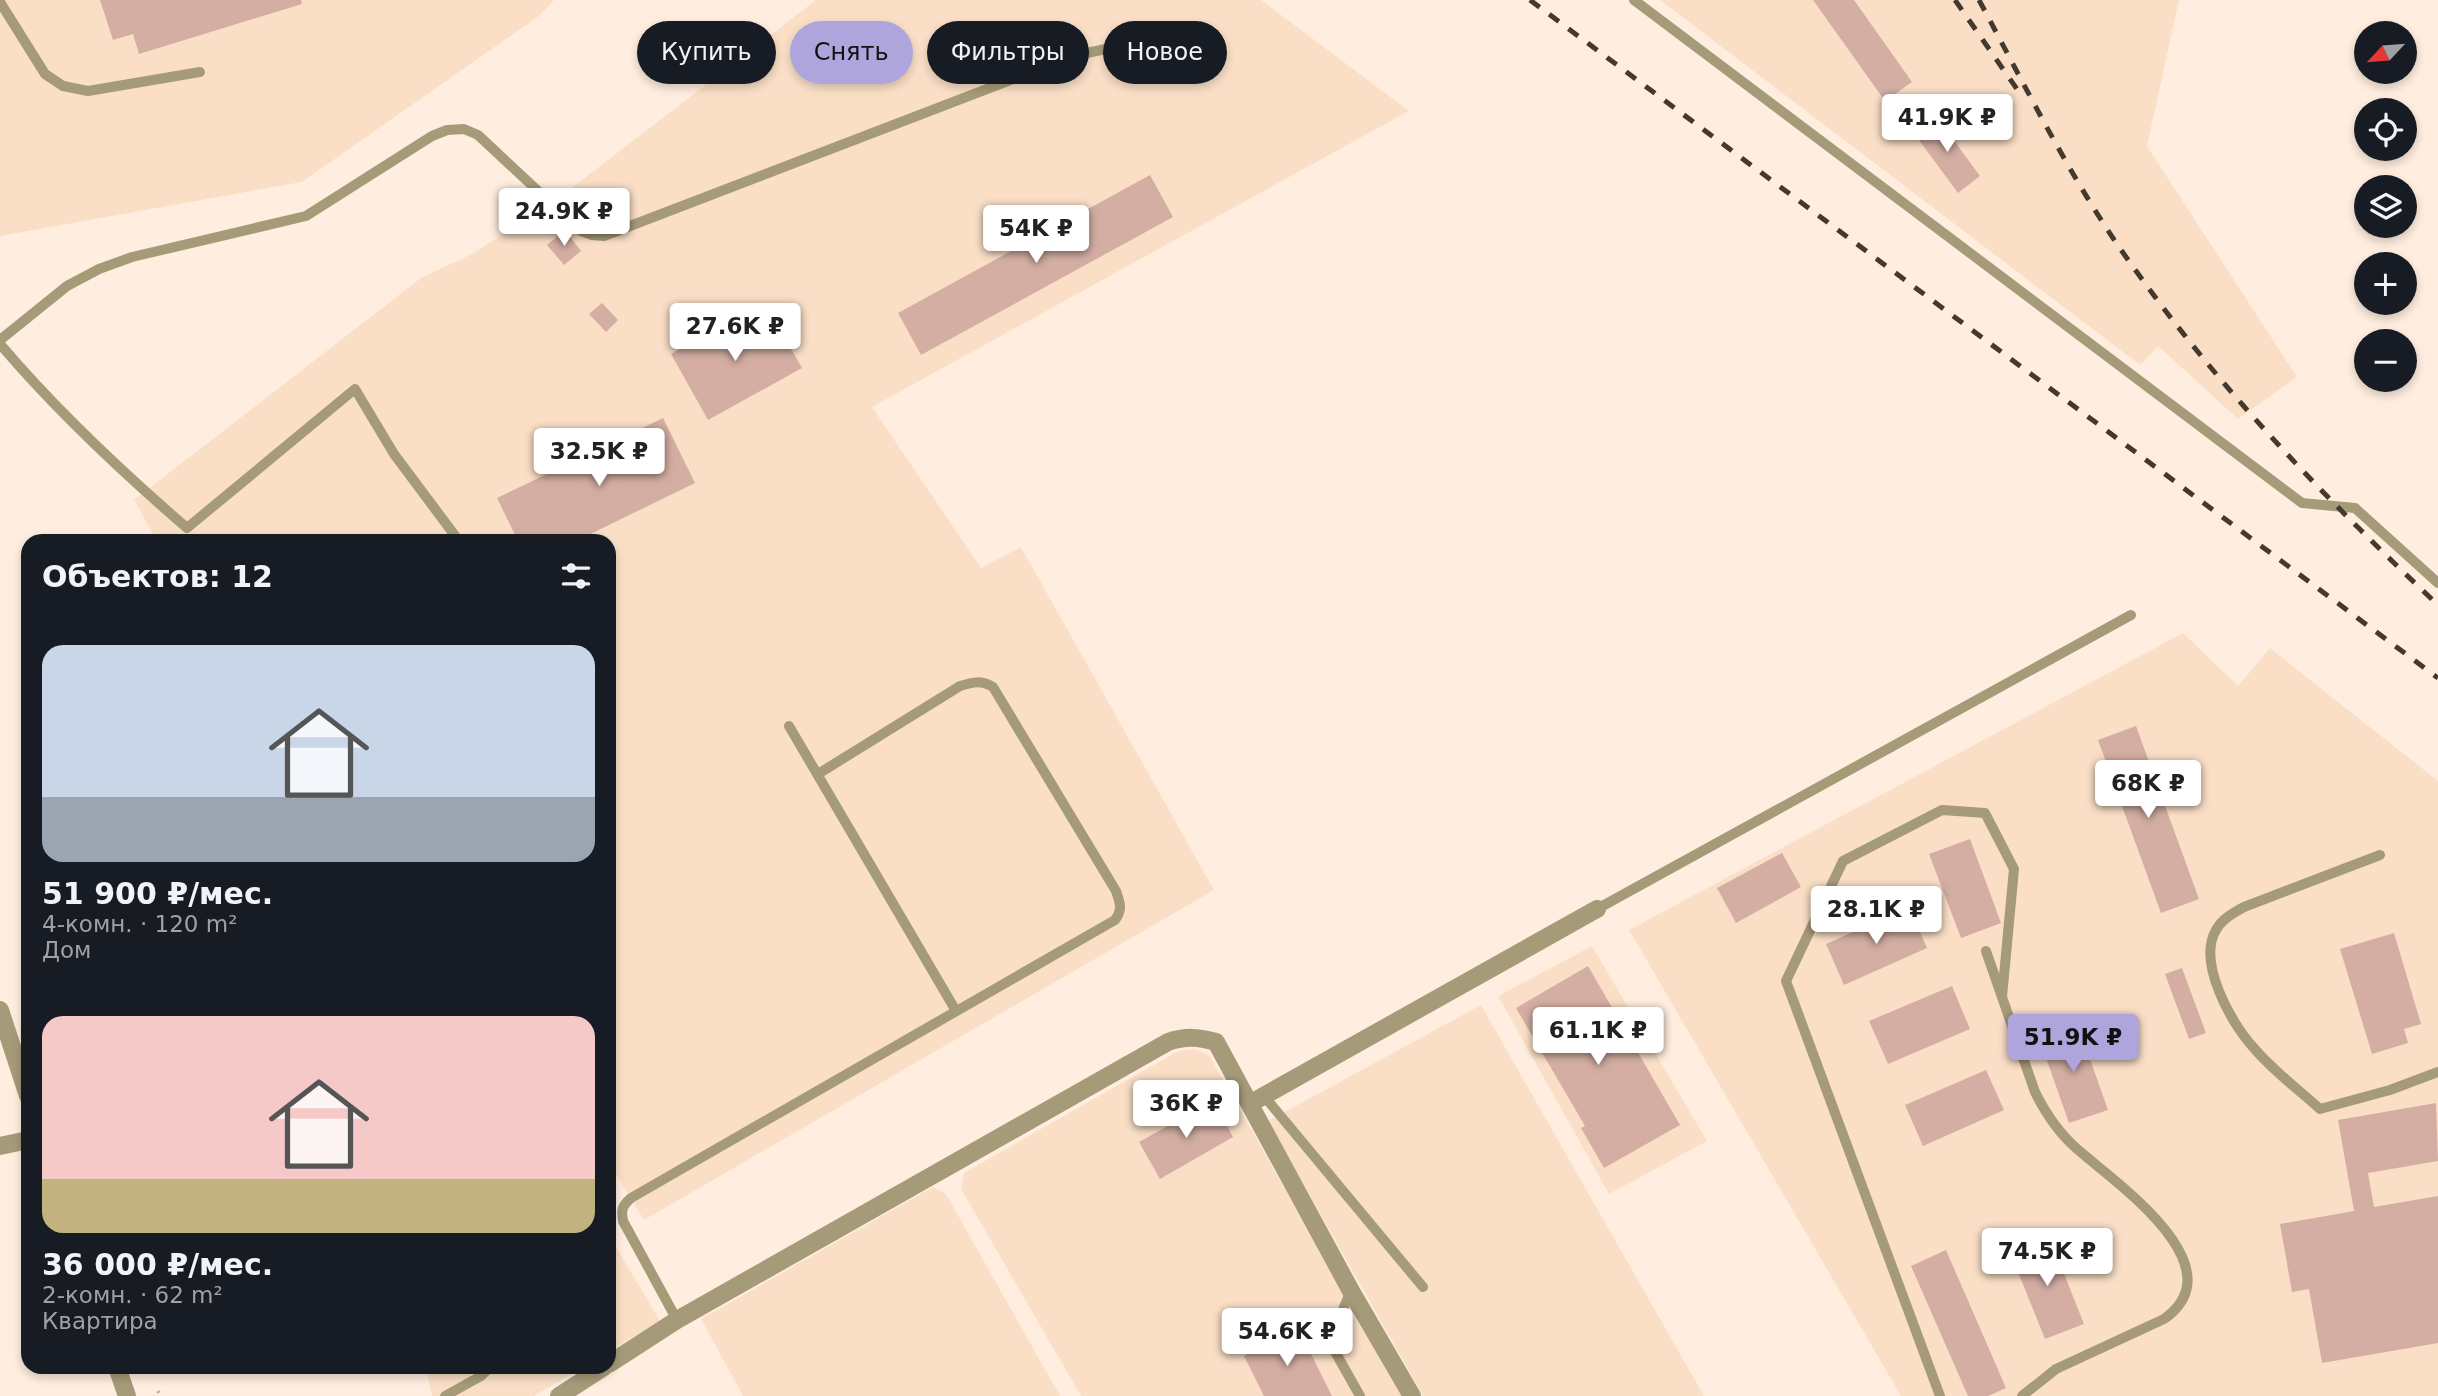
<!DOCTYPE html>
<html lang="ru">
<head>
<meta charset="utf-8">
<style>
  body { margin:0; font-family:"DejaVu Sans",sans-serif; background:#20242c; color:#f1f3f6; height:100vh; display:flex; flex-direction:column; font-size:26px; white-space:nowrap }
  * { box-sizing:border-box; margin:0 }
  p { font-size:23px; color:#9ea1a6 }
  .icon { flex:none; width:38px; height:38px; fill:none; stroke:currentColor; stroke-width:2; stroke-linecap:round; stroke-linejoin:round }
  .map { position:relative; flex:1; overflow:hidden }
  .sheet { position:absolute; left:21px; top:534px; width:595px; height:840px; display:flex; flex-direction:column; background:#171b24; border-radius:21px; box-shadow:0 4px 10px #0003 }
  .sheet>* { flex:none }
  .guide { position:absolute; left:637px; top:21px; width:665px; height:63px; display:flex; gap:14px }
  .needle { width:46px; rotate:244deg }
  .fabs { position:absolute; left:2354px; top:21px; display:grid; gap:14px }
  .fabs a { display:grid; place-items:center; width:63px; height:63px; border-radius:50%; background:#171b24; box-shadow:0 4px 10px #0003; font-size:35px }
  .price { position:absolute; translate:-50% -60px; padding:0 16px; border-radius:7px; background:#fff; color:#222; font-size:23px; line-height:46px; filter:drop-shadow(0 2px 4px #0008) }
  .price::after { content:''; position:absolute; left:50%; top:42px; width:21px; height:16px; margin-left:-10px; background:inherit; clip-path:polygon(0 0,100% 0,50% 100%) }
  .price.selected { background:#aea5dc; color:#111 }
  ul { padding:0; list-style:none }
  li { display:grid; align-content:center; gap:14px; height:371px; padding:0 21px }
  li span { display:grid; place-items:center; height:217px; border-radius:21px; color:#555 }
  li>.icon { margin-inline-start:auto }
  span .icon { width:126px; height:126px; fill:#fffc; stroke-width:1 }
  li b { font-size:30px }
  h2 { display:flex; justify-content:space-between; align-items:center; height:84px; padding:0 21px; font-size:30px }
  .pill { padding:0 24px; border-radius:32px; background:#171b24; box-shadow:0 4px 10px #0003; font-size:24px; line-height:63px }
  .pill.selected { background:#aea5dc; color:#111 }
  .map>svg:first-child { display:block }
  .built { fill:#fadfc6 }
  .building { fill:#d4aea3 }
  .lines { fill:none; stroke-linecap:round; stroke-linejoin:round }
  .path { stroke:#bcada0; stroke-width:3.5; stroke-dasharray:2 5; stroke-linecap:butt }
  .service { stroke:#a69b79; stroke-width:10 }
  .minor { stroke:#a69b79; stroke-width:18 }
  .tertiary { stroke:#a69b79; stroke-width:18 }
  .rail { stroke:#44392e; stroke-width:5; stroke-dasharray:12 12; stroke-linecap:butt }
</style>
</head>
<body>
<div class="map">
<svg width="2438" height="1396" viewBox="0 0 2438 1396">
  <rect width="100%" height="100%" fill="#ffeedf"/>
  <path class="built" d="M0 0H554L539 16 302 182 0 236Z
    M816 0H1261L1409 111 872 407 981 568 1021 547 1214 890 644 1220 609 1163V541H157L134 500 421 278 472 254 552 203Z
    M1660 0H2179L2147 146 2297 377 2238 419 2158 346 2140 365Z
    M2183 633 2238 686 2270 648 2438 781V1396H1901L1629 930Z
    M1592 946 1707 1141 1609 1194 1498 996Z
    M1481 1005 1704 1396H1423L1268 1121Z
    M1194 1049 1209 1055 1402 1396H1081L961 1189 964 1173 1178 1051Z
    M933 1187 946 1194 1060 1396H743L701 1319Z
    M609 1235 660 1321 609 1351Z
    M426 1367H583L534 1396H432Z"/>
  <path class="building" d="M100 0H301L302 4 139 54 133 34 113 40Z
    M1813 0H1854L1912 82 1885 101Z
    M1936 116 1980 176 1958 193 1913 132Z
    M1150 175 1173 217 921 355 898 313Z
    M565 230 581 251 564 265 547 245Z
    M602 303 618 320 606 332 589 314Z
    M753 313 771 320 783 335 802 368 708 420 671 354 734 319Z
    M663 418 695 483 576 541H518L497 498Z
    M2136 726 2199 899 2161 913 2098 740Z
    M1970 839 2001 923 1961 938 1929 854Z
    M1782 853 1801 887 1736 923 1717 888Z
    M1909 907 1927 948 1844 985 1826 944Z
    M2394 933 2421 1024 2404 1029 2408 1043 2372 1054 2340 949Z
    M1588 966 1680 1125 1604 1168 1581 1128 1585 1126 1516 1008Z
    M2182 968 2206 1033 2189 1039 2165 974Z
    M1952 986 1970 1029 1888 1064 1869 1021Z
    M2078 1025 2108 1110 2069 1123 2039 1038Z
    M1986 1070 2004 1110 1923 1146 1905 1105Z
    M1213 1101 1233 1137 1160 1179 1139 1142Z
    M2436 1103 2438 1161 2368 1173 2374 1207 2438 1196V1343L2322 1363 2309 1289 2292 1292 2280 1224 2354 1211 2338 1120Z
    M2049 1236 2084 1324 2045 1339 2010 1252Z
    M1946 1250 2006 1388 1988 1396H1968L1911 1266Z
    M1298 1328 1332 1396H1264L1244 1356Z"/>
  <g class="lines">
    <path class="path" d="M158 1391 160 1396"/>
    <path class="service" d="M1634 0 2302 503 2355 508 2438 583
      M0 2 45 74 63 86 88 91 200 72
      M0 340 67 286 99 269 132 257 306 216 432 136 447 130 464 129 478 135 581 231 592 235 604 236 1073 56 1129 44 1218 46
      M0 344C56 410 121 471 187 528L355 389 394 454 459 541
      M789 726 956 1011
      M2380 855 2244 907C2233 913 2222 919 2216 930 2197 962 2231 1023 2253 1047 2272 1070 2298 1089 2320 1109L2390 1090 2438 1072
      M1597 909 2131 615
      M1986 951 2035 1092C2046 1114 2058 1132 2076 1148 2113 1181 2239 1266 2164 1319L2056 1369 2022 1396
      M1264 1096 1423 1287
      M1351 1291 1329 1341 1360 1396
      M677 1320 623 1221C621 1210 622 1206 631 1198L1115 920C1123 909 1120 903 1116 891L993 687C981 680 973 682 960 686L818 774
      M445 1396 481 1376 490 1367
      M1940 1396 1786 981 1843 861 1942 810 1985 813 2014 869 2002 997"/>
    <path class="minor" d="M1251 1103 1597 909
      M0 1146 28 1140
      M609 1364 677 1320 1168 1042C1186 1036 1198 1037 1216 1042L1351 1291 1412 1396
      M559 1396 604 1367"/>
    <path class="tertiary" d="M0 1010 28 1096
      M117 1367 127 1396"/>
    <path class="rail" d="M1530 0 2438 678
      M1955 0 2019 92
      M1979 0C2029 93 2076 190 2139 275 2226 396 2330 503 2438 605"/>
  </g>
</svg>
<div class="fabs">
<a><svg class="needle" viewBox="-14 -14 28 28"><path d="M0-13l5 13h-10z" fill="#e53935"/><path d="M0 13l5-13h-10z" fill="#9ea1a6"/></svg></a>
<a><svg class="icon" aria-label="locate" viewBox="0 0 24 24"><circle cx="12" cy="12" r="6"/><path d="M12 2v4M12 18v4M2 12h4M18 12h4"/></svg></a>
<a><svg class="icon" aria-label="layers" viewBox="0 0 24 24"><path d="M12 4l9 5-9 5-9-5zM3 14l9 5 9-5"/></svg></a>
<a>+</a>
<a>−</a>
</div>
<b class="price" style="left:1947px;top:154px">41.9K ₽</b>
<b class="price" style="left:564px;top:248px">24.9K ₽</b>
<b class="price" style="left:1036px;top:265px">54K ₽</b>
<b class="price" style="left:735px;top:363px">27.6K ₽</b>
<b class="price" style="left:599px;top:488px">32.5K ₽</b>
<b class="price" style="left:2148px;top:820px">68K ₽</b>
<b class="price" style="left:1876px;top:946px">28.1K ₽</b>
<b class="price" style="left:1598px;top:1067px">61.1K ₽</b>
<b class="price selected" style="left:2073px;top:1074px">51.9K ₽</b>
<b class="price" style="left:1186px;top:1140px">36K ₽</b>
<b class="price" style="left:2047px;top:1288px">74.5K ₽</b>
<b class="price" style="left:1287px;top:1368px">54.6K ₽</b>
<div class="guide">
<a class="pill">Купить</a>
<a class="pill selected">Снять</a>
<a class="pill">Фильтры</a>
<a class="pill">Новое</a>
</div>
<section class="sheet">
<h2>Объектов: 12<svg class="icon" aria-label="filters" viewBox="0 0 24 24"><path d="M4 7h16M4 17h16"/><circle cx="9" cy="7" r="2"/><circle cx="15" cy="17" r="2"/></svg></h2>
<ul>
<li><span style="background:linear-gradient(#c9d6e8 70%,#9aa5b1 0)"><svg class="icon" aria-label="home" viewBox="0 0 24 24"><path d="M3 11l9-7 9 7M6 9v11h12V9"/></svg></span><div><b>51 900 ₽/мес.</b><p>4-комн. · 120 m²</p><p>Дом</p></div></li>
<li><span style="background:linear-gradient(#f6c9c9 75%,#c2b280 0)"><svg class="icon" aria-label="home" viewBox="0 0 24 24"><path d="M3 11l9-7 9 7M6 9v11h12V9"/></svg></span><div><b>36 000 ₽/мес.</b><p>2-комн. · 62 m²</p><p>Квартира</p></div></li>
</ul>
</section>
</div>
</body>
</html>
